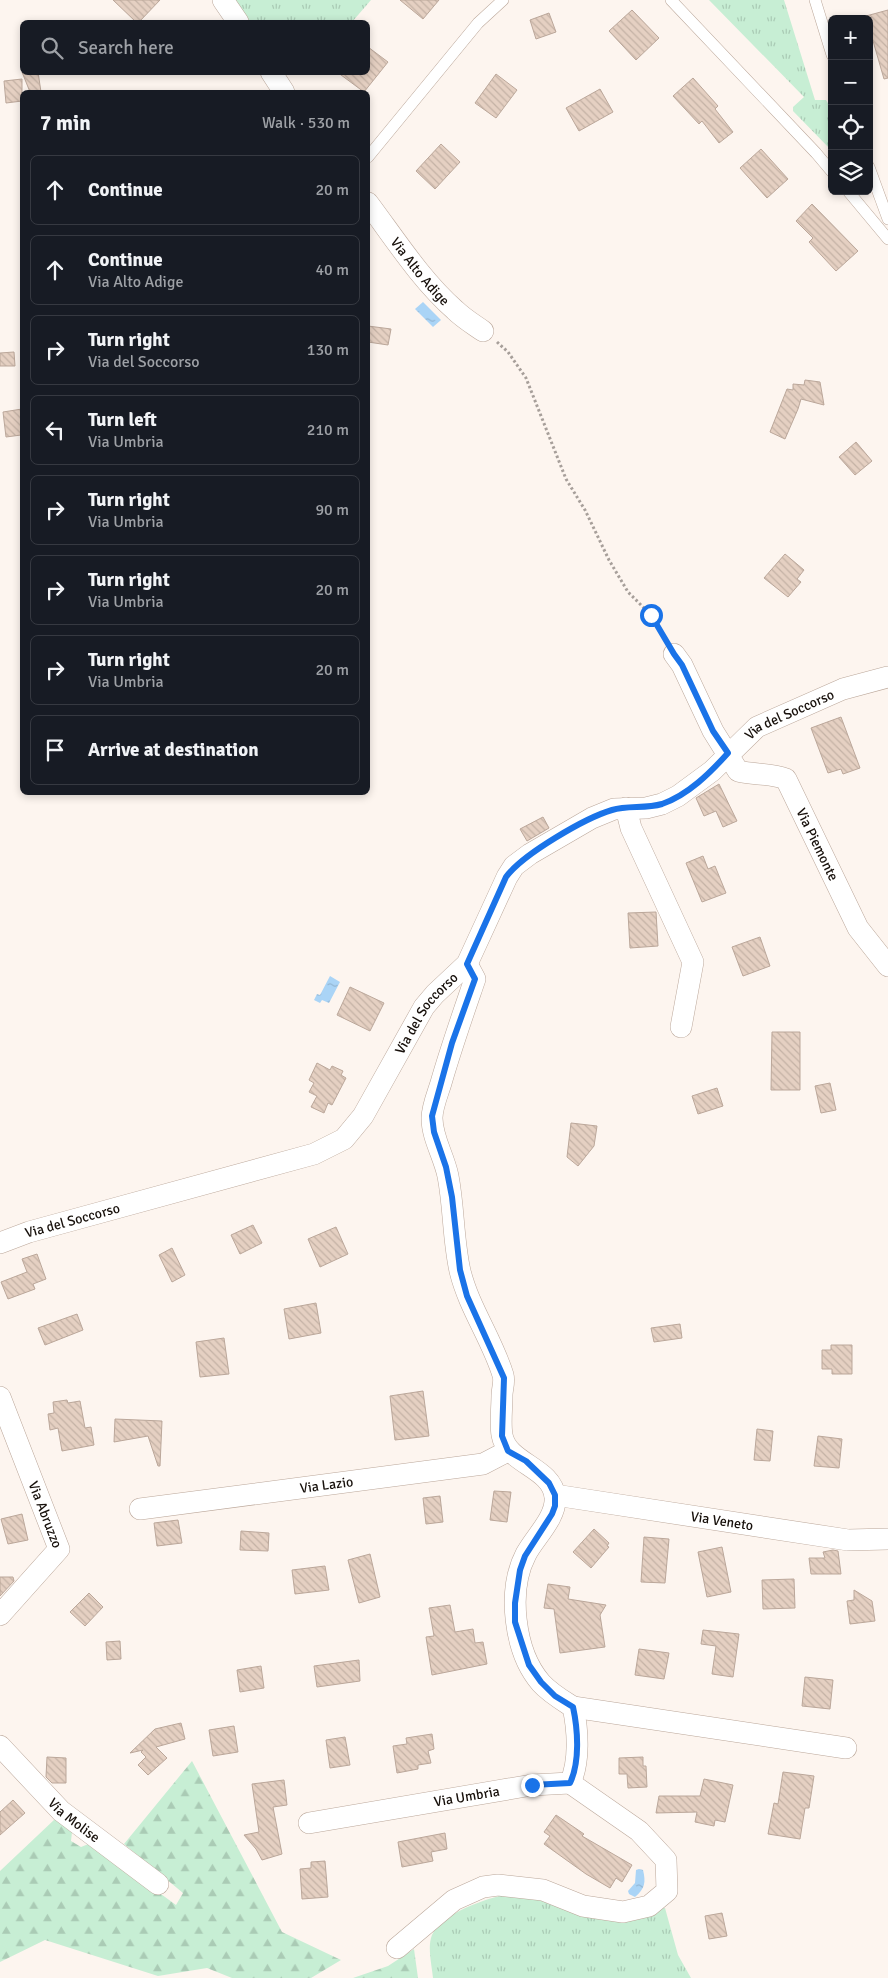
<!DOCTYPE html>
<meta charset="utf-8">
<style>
:root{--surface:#171b24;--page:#20242c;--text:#f1f3f6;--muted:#9ea1a6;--line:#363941}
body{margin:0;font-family:Signika,sans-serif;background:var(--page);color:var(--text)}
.controls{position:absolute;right:15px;top:15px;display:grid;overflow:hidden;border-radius:8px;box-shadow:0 2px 8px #0003}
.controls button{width:45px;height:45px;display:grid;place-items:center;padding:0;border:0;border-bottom:1px solid var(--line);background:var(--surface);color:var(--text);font:25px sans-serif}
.stop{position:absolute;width:15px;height:15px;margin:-11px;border:4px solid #1a73e8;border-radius:50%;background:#fff}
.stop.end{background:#1a73e8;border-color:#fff;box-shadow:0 1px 5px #0008}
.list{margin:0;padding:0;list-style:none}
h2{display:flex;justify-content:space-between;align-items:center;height:65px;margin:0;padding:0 20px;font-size:21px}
h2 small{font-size:16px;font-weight:400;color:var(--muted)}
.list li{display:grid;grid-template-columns:32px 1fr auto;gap:15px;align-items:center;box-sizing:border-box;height:70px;margin:0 10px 10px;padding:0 10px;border:1px solid var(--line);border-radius:8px}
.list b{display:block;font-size:19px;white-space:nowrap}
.list p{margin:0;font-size:16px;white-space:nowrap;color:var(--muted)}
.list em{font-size:16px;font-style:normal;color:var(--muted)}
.icon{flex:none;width:28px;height:28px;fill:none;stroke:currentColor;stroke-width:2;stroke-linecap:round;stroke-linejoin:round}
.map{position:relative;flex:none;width:888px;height:1978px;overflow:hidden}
.search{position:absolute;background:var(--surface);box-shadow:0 2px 8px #0003;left:20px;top:20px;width:350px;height:55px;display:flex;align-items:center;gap:12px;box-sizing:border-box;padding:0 18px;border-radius:8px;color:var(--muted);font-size:19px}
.panel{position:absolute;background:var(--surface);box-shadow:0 2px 8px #0003;left:20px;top:90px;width:350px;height:705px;border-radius:8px}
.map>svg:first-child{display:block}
.grass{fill:url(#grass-tufts)}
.forest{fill:url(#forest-firs)}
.water{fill:url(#water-ripples)}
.building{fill:url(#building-back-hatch);stroke:#bba79a}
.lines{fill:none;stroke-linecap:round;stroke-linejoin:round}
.lane-casing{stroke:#bba79a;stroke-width:12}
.street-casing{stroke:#bba79a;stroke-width:22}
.path{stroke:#a79f9a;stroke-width:3;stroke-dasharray:2.5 2.5;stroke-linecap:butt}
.lane{stroke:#fff;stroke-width:11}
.street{stroke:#fff;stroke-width:21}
.route{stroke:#1a73e8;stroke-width:6}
.labels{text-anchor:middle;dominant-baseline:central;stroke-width:4;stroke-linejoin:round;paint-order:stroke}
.street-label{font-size:14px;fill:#17100b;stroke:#fff}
</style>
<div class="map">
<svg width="888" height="1978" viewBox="0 0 888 1978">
<defs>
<pattern id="grass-tufts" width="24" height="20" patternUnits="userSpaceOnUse" patternTransform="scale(1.25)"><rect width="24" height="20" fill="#c7eed4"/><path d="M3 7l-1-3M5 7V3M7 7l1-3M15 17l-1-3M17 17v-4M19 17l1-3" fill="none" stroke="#aacbb5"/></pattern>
<pattern id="forest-firs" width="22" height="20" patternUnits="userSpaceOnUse" patternTransform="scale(1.25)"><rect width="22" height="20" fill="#c7eed4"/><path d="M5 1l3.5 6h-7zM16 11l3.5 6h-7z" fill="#aacbb5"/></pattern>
<pattern id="water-ripples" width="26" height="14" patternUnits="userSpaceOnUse" patternTransform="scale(1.25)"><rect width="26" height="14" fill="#aad4f6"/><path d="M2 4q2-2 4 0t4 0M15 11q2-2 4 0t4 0" fill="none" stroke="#92b5d2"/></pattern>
<pattern id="building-back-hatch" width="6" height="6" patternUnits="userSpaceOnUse" patternTransform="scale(1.25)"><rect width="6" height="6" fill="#e5d0c2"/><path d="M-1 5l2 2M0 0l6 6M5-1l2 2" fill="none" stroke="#c4b2a5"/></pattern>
</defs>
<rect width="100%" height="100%" fill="#fdf5ef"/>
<g class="grass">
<polygon points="229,0 371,0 352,22 243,22"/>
<polygon points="709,0 784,0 815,100 826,100 832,110 832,151 793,111 793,107 804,97"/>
<path d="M513,1893L640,1915L665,1908L678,1955L691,1978H433C432,1966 427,1947 432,1935C442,1912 491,1897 513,1893Z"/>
</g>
<g class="forest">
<polygon points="192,1761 282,1932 341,1960 311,1978 232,1978 207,1968 158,1976 45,1940 0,1962 0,1871 55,1819 72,1832 71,1841 81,1847 91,1843 176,1905 183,1893 124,1844"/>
<polygon points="414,1949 418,1978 353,1978 388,1966"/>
</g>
<g class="water">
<polygon points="423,302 441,320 433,327 415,309"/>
<polygon points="330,976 340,982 329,1003 322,1000 320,1003 314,1000 317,994 320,995"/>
<path d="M639,1869L643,1870C646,1882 645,1889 635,1897L629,1894L628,1891L635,1883L636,1870Z"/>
</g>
<g class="building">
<polygon points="113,0 160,0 139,22 136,22"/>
<polygon points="400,0 439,0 423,19"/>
<polygon points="632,10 659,38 636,60 609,31"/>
<polygon points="888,10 888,78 884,79 869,27 869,19 867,19 866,16"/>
<polygon points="549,13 556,32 536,39 530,20"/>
<polygon points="368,47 388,62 364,92 337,72 368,72"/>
<polygon points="22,72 38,72 41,92 30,92"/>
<polygon points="496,74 517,90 496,118 475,103"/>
<polygon points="693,78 718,106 715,109 733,132 719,143 702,121 699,124 673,96"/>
<polygon points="22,79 22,101 6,103 4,81"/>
<polygon points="600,89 613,112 579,131 566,108"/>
<polygon points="441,144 460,162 435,189 416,171"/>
<polygon points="761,149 788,179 767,198 740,168"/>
<polygon points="812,204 858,251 836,271 809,242 813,238 796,221"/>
<polygon points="368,326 391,329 388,345 368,342"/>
<polygon points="14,352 15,366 0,366 0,353"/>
<polygon points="805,380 820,382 824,405 801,399 798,409 785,439 770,432 787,389 793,390 793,384 804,385"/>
<polygon points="22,409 21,435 6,437 3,412"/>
<polygon points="856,442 872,461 855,475 839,457"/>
<polygon points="785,554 804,570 797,579 801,582 788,597 764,578"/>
<polygon points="841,717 860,768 843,774 841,769 828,773 811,728"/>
<polygon points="719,784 737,821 723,827 716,811 704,816 696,798"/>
<polygon points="543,817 549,828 527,841 520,829"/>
<polygon points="703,856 708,869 715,866 726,893 702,902 686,863"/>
<polygon points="656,912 658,946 630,948 628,913"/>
<polygon points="760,937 770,966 743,976 732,947"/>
<polygon points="350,987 384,1003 370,1031 337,1015"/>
<polygon points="772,1032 800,1032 800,1090 771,1090"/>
<polygon points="317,1063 330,1070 332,1066 343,1071 341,1075 346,1078 332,1105 328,1103 324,1113 311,1107 317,1096 309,1092 314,1083 309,1080"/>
<polygon points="830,1083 836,1110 821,1113 815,1086"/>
<polygon points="717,1088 723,1106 698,1114 692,1096"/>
<polygon points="571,1123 597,1126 594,1146 578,1166 567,1157"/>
<polygon points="253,1225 262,1243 240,1254 231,1235"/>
<polygon points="336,1227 348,1254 320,1267 308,1239"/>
<polygon points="172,1248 185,1275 172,1282 159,1255"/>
<polygon points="37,1254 46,1279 33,1284 35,1289 8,1299 1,1282 27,1272 22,1259"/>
<polygon points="316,1303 321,1333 289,1339 284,1309"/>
<polygon points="77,1314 83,1330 45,1345 38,1328"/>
<polygon points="680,1324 682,1338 654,1342 651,1328"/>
<polygon points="224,1338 229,1374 200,1377 196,1342"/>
<polygon points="831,1345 852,1345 852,1374 832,1374 832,1369 822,1369 822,1350 831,1350"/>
<polygon points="423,1391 429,1436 395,1440 390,1396"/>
<polygon points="67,1400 68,1403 80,1401 85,1428 91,1427 94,1445 62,1451 58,1428 50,1430 48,1414 54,1413 53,1402"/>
<polygon points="115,1419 162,1421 160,1466 158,1466 148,1436 114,1442"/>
<polygon points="757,1429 773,1431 770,1461 754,1460"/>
<polygon points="818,1436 842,1439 839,1468 814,1466"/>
<polygon points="494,1491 511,1492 507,1522 490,1520"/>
<polygon points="440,1496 443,1522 426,1524 423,1498"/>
<polygon points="22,1514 28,1540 8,1544 1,1519"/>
<polygon points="178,1520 182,1543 157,1546 154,1523"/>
<polygon points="594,1529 609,1543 607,1546 609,1547 591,1568 573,1552"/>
<polygon points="241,1531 269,1533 268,1551 240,1550"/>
<polygon points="644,1537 669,1539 665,1583 641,1582"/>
<polygon points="722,1547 731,1592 707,1597 698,1552"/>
<polygon points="833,1550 838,1551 841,1574 811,1574 809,1558 825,1558 823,1552"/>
<polygon points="370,1554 380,1597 359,1603 348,1560"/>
<polygon points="325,1566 329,1590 295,1594 292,1570"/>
<polygon points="0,1577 13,1577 14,1581 0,1596"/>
<polygon points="794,1579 795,1608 763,1609 762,1580"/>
<polygon points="548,1584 570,1587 568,1599 606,1605 600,1615 605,1647 560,1653 554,1609 544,1608"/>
<polygon points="854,1590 872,1601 875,1621 850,1624 847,1601 854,1600"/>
<polygon points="89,1593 103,1607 85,1626 70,1612"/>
<polygon points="450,1605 455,1632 473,1629 475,1643 483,1642 487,1664 432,1675 426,1637 434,1636 429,1608"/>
<polygon points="703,1630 739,1634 733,1677 712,1674 716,1646 701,1644"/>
<polygon points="120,1641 121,1659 107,1660 106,1642"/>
<polygon points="639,1649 669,1653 664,1679 635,1675"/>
<polygon points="359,1660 360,1681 317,1687 314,1666"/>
<polygon points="261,1666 264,1688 240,1692 237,1670"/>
<polygon points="805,1677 833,1680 830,1709 802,1706"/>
<polygon points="181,1723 185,1739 156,1747 167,1758 148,1775 138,1765 146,1757 141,1752 143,1750 130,1753 155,1729"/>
<polygon points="234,1726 238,1752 213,1756 209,1730"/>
<polygon points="432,1734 434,1749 428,1751 431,1763 418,1765 418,1769 397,1773 393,1746 407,1744 406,1738"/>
<polygon points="345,1737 350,1765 330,1768 326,1740"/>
<polygon points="47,1757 66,1758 66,1783 52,1783 46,1777"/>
<polygon points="643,1757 643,1766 646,1766 647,1787 628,1788 627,1774 619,1774 619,1758"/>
<polygon points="783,1772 814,1776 809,1808 805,1808 800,1839 768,1834 774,1803 778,1804"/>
<polygon points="704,1779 733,1785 725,1822 715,1820 714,1826 695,1822 697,1812 656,1813 659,1796 700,1796"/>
<polygon points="284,1780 287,1805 273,1807 282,1854 262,1860 256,1849 244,1835 259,1832 252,1784"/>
<polygon points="13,1800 25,1813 0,1835 0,1812"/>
<polygon points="556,1815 584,1834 582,1836 632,1865 622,1882 616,1878 610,1888 586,1874 544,1844 550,1836 544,1832"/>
<polygon points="445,1833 447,1849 431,1852 433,1861 402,1867 398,1842"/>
<polygon points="325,1861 328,1897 302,1899 300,1869 311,1868 311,1862"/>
<polygon points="722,1913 727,1936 709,1939 705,1916"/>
</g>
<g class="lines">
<defs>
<g id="lane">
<polyline points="671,0 816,153 832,172"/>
<polyline points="815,0 832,55"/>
<polyline points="368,157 478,23 503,0"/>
<polyline points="869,167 888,219"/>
<polyline points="848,191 888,239"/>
</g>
<g id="street">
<polyline points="223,0 238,22"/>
<polyline points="271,72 284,92"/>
<path id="s1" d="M368,203C395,239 421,280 455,310C463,318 473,324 483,331"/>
<path id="s2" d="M674,654L682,665L713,731L738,771C754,775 771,773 786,779L858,928L888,966"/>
<polyline points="626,808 631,828 693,962 681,1027"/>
<path id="s3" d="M0,1243L29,1232L314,1154L344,1139L363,1116L424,1007L435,994L467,964L507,877L514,866L530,854L592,818L614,809L646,808L662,804L678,796L712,771L757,727L843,689L888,677"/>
<path id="s4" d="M0,1397L59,1549L0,1615"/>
<path id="s5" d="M555,1495L848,1540L888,1539"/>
<path id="s6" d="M140,1509L483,1464L508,1451"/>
<polyline points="573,1707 846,1748"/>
<path id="s7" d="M0,1746L61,1811L158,1884"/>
<path id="s8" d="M309,1823L532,1785L570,1783C580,1762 578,1730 573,1707C562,1700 550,1693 541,1683C514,1652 507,1590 526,1554C535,1537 557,1517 555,1497C552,1467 507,1464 502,1435C500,1423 502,1408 502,1395C502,1389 505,1382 503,1375C492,1339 469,1308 460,1271C453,1240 454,1207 448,1176C444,1156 432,1138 432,1118C432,1107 438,1093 441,1083C451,1048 463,1014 475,979L467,964"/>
<polyline points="397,1948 454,1900 483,1887 498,1885 543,1890 583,1906 623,1912 649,1906 667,1891 666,1860 639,1831 570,1783"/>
</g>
</defs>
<use href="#lane" class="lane-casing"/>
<use href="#street" class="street-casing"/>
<polyline class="path" points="497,342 508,352 526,378 566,479 585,510 609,560 628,592 651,615 664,638"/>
<use href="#lane" class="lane"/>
<use href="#street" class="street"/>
</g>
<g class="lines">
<path class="route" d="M532,1785L570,1783C580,1762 578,1730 573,1707L555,1696L541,1682L529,1665L515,1622V1603L520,1570L525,1556L552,1514L555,1506V1495L549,1483L526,1461L508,1451L502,1436L504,1378L467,1296L460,1270L452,1197L446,1167L434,1132L432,1116L452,1043L475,979L467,964L506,877C523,854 585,818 612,810C628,805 645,809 662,804C688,795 710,773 728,753L713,731L682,665L674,654L651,615"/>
</g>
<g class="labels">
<g class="street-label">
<text stroke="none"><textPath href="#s1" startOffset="86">Via Alto Adige</textPath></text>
<text stroke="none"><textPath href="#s3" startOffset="1006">Via del Soccorso</textPath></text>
<text stroke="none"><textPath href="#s2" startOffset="255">Via Piemonte</textPath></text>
<text stroke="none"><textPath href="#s3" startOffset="511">Via del Soccorso</textPath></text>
<text stroke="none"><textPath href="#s3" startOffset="76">Via del Soccorso</textPath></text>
<text stroke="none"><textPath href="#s6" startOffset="188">Via Lazio</textPath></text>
<text stroke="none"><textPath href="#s4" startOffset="126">Via Abruzzo</textPath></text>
<text stroke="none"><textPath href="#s5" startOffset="169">Via Veneto</textPath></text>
<text stroke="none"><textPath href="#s8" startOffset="160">Via Umbria</textPath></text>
<text stroke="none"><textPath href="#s7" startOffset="105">Via Molise</textPath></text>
</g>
</g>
</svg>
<div class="controls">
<button>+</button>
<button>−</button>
<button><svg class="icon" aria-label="locate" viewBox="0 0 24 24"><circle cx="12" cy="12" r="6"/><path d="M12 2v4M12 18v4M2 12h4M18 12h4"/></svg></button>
<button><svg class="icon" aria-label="layers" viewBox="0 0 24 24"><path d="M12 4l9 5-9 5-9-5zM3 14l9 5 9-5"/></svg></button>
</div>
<div class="stop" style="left:651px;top:615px"></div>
<div class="stop end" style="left:532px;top:1785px"></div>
<div class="search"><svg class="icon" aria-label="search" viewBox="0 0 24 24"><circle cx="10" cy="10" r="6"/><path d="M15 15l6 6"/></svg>Search here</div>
<section class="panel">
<h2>7 min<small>Walk · 530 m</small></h2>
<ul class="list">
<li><svg class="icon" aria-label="ahead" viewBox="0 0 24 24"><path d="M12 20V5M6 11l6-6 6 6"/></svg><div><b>Continue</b></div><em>20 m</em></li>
<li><svg class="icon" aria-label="ahead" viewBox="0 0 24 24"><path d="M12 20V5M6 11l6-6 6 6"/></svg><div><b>Continue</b><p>Via Alto Adige</p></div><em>40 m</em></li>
<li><svg class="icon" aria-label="right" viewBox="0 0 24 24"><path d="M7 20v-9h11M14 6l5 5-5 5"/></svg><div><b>Turn right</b><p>Via del Soccorso</p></div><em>130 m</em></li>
<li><svg class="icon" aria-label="left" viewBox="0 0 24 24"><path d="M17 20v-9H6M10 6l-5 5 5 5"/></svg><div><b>Turn left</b><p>Via Umbria</p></div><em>210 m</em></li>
<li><svg class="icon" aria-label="right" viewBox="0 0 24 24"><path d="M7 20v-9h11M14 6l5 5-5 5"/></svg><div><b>Turn right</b><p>Via Umbria</p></div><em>90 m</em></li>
<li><svg class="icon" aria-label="right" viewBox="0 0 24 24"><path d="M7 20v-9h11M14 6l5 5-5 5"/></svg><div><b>Turn right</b><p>Via Umbria</p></div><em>20 m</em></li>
<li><svg class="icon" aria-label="right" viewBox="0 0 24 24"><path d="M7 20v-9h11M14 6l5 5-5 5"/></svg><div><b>Turn right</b><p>Via Umbria</p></div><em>20 m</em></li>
<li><svg class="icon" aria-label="arrive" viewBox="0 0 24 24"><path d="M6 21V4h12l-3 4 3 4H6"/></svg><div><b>Arrive at destination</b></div></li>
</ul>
</section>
</div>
